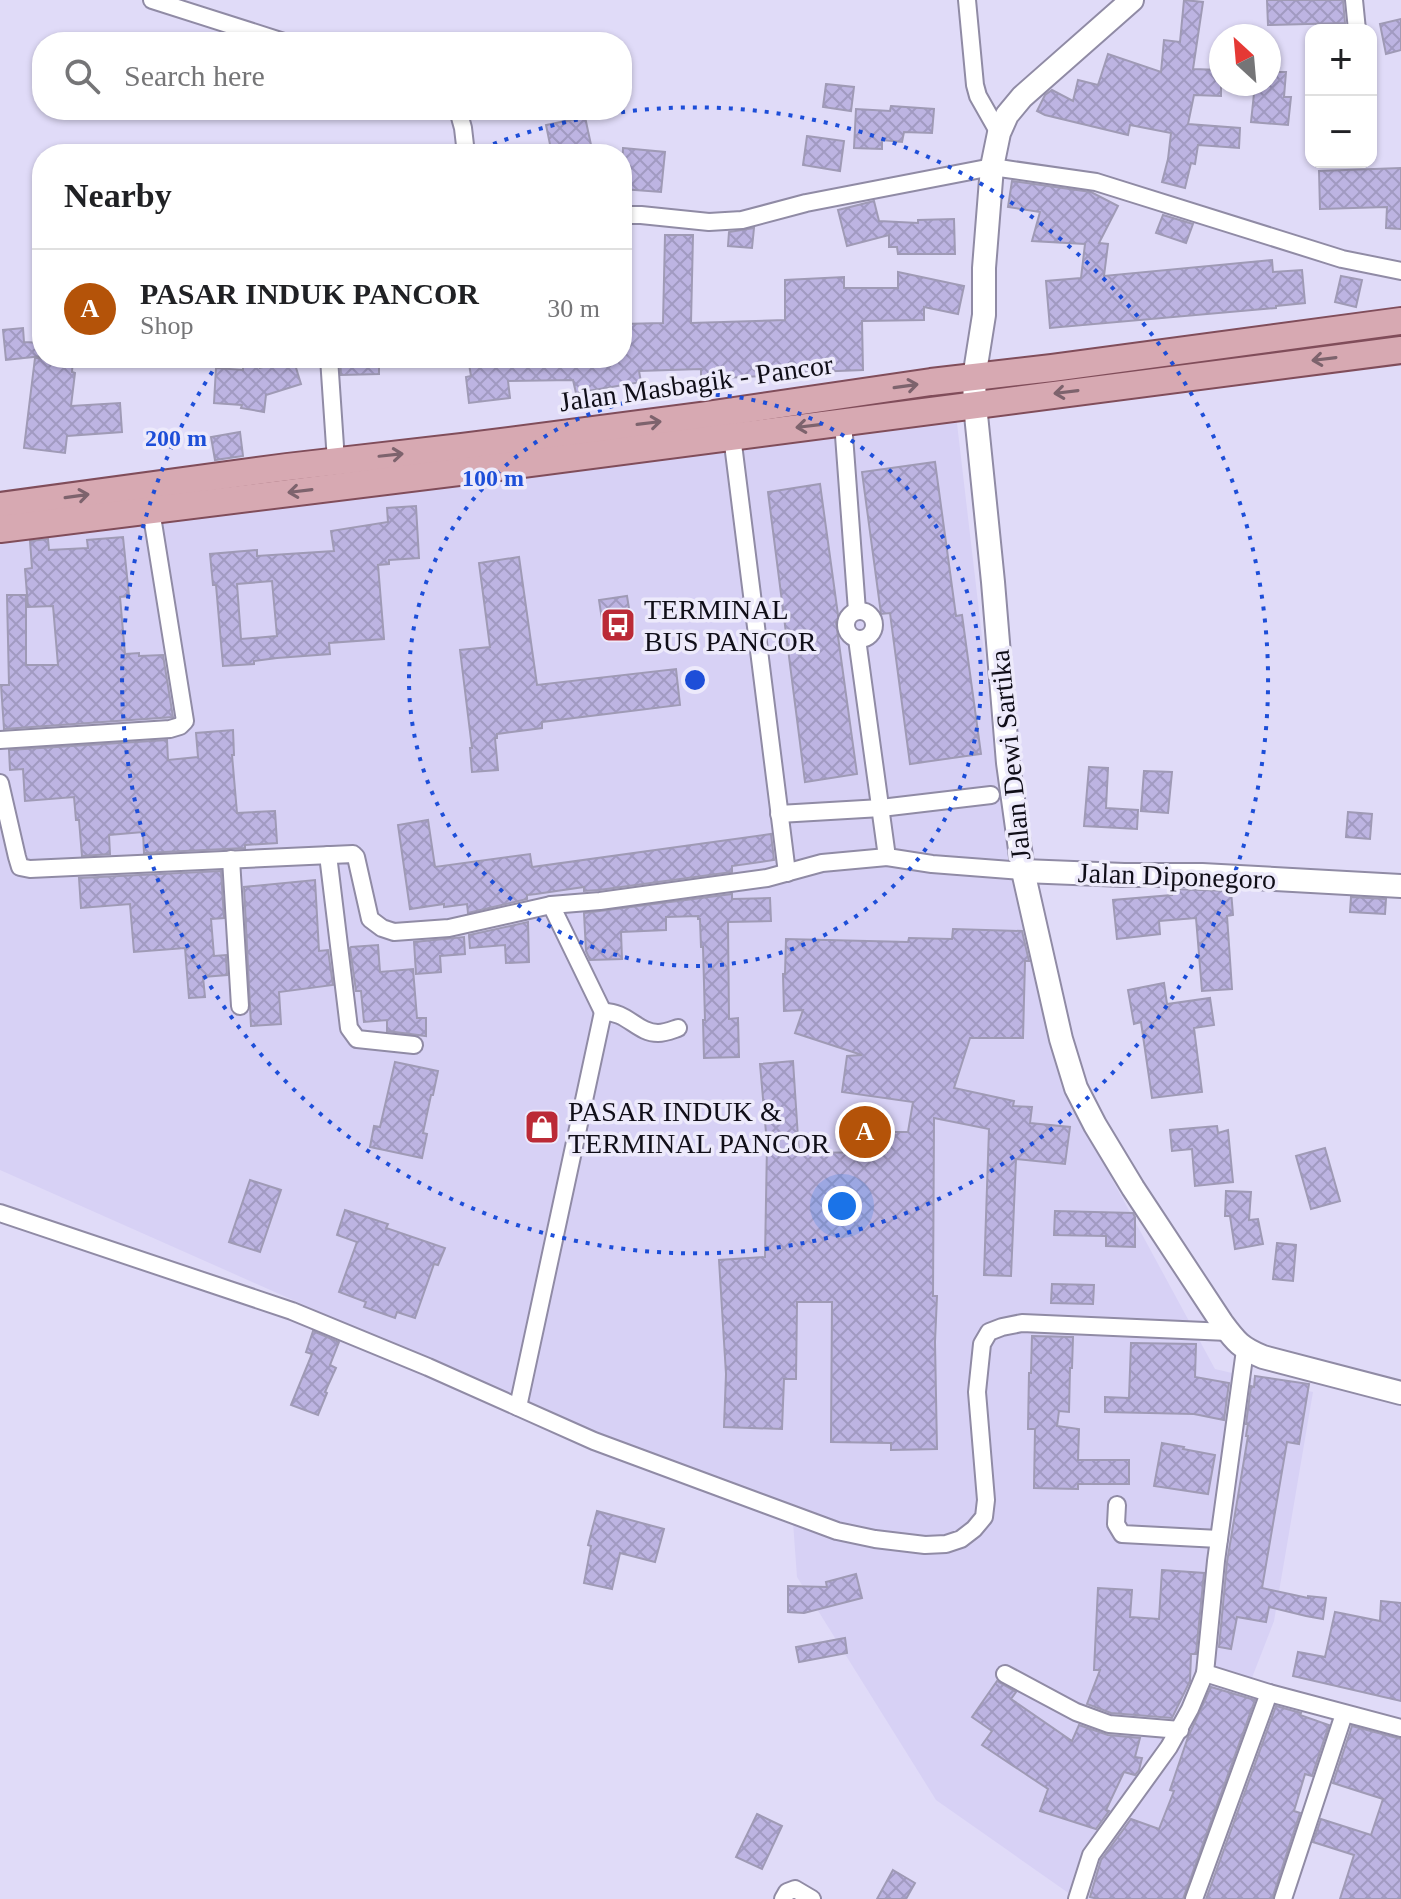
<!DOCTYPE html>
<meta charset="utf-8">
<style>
:root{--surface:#fff;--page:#f6f6f6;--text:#202124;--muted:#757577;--line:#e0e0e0;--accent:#b45309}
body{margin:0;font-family:"Times New Roman",serif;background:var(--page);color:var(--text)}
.controls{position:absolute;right:24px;top:24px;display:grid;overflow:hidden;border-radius:16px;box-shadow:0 2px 6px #0004}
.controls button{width:72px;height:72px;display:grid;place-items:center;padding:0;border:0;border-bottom:2px solid var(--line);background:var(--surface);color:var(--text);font:40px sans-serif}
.compass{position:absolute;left:1209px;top:24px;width:72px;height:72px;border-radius:50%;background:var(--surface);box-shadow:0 2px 6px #0004;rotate:334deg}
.you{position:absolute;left:842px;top:1206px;width:28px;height:28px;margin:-20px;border:6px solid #fff;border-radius:50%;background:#1a73e8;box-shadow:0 0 0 12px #1a73e833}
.badge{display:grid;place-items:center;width:52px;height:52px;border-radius:50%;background:var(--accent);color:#fff;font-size:26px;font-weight:700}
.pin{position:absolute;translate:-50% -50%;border:4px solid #fff;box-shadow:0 2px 8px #0006}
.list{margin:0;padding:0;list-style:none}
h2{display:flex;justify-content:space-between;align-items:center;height:104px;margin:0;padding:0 32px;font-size:34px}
h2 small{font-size:26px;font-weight:400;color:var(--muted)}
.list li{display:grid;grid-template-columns:52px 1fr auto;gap:24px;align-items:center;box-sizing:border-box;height:120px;padding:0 32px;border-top:2px solid var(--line)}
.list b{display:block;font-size:30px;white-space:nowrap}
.list p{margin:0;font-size:26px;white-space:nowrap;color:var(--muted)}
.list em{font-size:26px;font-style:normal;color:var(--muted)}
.icon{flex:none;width:44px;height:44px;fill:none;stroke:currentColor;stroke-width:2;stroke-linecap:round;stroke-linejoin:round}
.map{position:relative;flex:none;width:1401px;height:1899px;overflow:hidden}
.search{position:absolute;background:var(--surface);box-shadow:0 2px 6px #0004;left:32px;top:32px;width:600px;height:88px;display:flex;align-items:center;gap:20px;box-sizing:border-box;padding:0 28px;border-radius:32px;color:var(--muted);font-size:30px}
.panel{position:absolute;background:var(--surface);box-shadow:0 2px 6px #0004;left:32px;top:144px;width:600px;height:224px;border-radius:32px}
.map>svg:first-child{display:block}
.built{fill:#d7d1f5}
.building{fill:url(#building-cross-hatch);stroke:#9f9ab5;stroke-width:2;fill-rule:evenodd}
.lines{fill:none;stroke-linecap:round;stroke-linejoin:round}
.minor-casing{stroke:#908ba5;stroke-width:20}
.tertiary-casing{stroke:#908ba5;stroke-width:26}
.primary-casing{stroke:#804d5a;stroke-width:30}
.minor{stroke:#fff;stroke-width:16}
.tertiary{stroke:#fff;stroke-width:22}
.primary{stroke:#d7a9b2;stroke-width:26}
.oneway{stroke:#7d636d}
.ring{fill:none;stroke:#1d4ed8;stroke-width:4;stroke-dasharray:4 8}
.labels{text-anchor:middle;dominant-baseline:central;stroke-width:7;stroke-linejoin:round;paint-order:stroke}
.street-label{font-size:28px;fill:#100e18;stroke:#edeafb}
.poi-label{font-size:28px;fill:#100e18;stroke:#edeafb;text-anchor:start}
.centre{fill:#1d4ed8;stroke:#edeafb;stroke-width:4}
.ring-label{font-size:24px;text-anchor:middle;font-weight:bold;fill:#1d4ed8;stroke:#edeafb;stroke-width:7;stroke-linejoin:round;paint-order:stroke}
</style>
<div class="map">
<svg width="1401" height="1899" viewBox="0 0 1401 1899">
<defs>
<pattern id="building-cross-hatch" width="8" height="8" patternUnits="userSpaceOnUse" patternTransform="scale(2)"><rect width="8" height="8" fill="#bdb4e2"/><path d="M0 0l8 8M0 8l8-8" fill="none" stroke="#a19ac1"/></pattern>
</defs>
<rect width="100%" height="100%" fill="#e0dbf8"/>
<polygon class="built" points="956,415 1000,790 1061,1085 1215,1369 1313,1392 1274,1621 1166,1899 1077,1899 936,1800 797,1577 793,1522 0,1170 0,536"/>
<g class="building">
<polygon points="1184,0 1203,2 1193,69 1221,70 1221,96 1194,95 1188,124 1240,128 1239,148 1198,145 1195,164 1191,163 1185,188 1162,182 1168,159 1171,133 1130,125 1128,135 1045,115 1037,111 1045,95 1052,90 1073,101 1078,80 1098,85 1108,54 1161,72 1164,40 1180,42"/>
<polygon points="1267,0 1343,0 1345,23 1268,25"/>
<polygon points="1401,19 1401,50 1386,54 1380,24"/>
<polygon points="1269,72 1286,72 1284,97 1291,97 1288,125 1251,122 1255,84 1269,84"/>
<polygon points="826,84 854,87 851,111 823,107"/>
<polygon points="891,106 934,109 932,133 904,132 902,142 882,140 882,149 854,148 856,109 890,111"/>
<polygon points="585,117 593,154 552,154 546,125"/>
<polygon points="807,136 844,141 840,171 803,165"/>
<polygon points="623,148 665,152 661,192 622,189"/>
<polygon points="1401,168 1401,229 1386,228 1387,207 1320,209 1319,171"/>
<polygon points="1012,181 1091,192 1118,206 1099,243 1108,244 1104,276 1272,260 1273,272 1302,270 1305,303 1276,306 1276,308 1050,328 1046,281 1081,278 1085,244 1032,241 1040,212 1008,207"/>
<polygon points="874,201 879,221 918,223 918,220 954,219 955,254 898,254 897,247 889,247 889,235 847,246 838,210"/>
<polygon points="1163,215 1193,224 1186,243 1156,233"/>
<polygon points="754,228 752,248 728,246 729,232"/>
<polygon points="665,235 693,235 691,323 785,320 785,280 844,277 844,288 898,288 898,272 964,286 958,314 924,307 924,320 862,321 863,370 785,373 785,375 701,379 701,369 639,371 641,382 576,393 573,380 508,381 510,398 469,403 466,377 471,376 468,358 622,358 622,324 663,323"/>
<polygon points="1341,276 1362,280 1356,307 1335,302"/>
<polygon points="23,328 24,342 42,343 42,356 6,360 3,330"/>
<polygon points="35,358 73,358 72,372 75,373 71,406 120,403 122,432 67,436 65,453 24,448"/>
<polygon points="243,358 260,358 260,368 293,358 301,384 266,395 264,412 241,408 242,405 214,403 216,368 243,370"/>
<polygon points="340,358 379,358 379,374 341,375"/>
<polygon points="240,432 243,456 215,460 211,437"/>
<polygon points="935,462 956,616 962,615 981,754 910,764 890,613 881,614 862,472"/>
<polygon points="820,484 839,622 836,622 857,774 805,782 768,492"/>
<path d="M416,506L419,558L389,560V564L378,565L384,639L329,643L330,654L277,658L254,661V664L223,666L216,585H213L210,554L257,550V556L334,551L331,531L388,522L387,508ZM272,581L277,636L241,639L237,584Z"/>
<polygon points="123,537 129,596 120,597 125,654 139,653 139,656 163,655 173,717 4,729 1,685 9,685 7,595 26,595 26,665 58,665 53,606 28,607 25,569 32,568 30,541 48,539 49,550 88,548 87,540"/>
<polygon points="519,557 537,685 676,669 680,705 542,722 542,728 497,734 497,738 495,738 498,770 472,772 470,748 472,748 460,650 490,647 479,563"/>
<polygon points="627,596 631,621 603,626 599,600"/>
<polygon points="233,730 234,755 232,755 237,813 275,811 277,843 245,845 245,848 144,853 143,832 109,835 110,854 82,856 79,820 76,820 74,797 25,801 23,769 10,770 9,750 167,740 168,760 198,757 196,733"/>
<polygon points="1089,767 1108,768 1106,808 1138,810 1137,829 1084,826"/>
<polygon points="1144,771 1172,772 1168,813 1141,811"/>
<polygon points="1348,812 1372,814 1370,839 1346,837"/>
<polygon points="428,820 435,867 530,854 532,867 771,834 774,860 732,866 732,872 599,890 584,891 584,887 536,894 527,895 527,899 468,913 467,904 444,907 444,904 410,909 398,825"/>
<polygon points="221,871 224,918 211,919 214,956 226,955 227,975 203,977 205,997 189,998 185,948 134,952 130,904 81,908 79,878"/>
<polygon points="315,880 319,951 328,950 333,985 279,992 281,1024 251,1026 244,887"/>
<polygon points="1172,889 1231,891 1233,915 1227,916 1232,989 1202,991 1196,918 1159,921 1160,934 1117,939 1113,900 1172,895"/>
<polygon points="732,894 732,899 770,898 771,921 728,922 729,1019 738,1018 739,1057 704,1058 703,1020 705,1020 703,947 701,947 700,919 698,919 698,916 666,917 666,930 621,932 622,959 590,960 586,951 584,913"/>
<polygon points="1351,897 1386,899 1385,914 1350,912"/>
<polygon points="528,922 529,962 506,963 505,945 470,948 469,935"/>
<polygon points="953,929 1022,931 1029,961 1025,961 1023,1038 970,1038 954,1088 1014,1101 1013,1106 1032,1107 1030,1123 1070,1127 1065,1164 1016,1159 1011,1276 984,1275 989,1129 934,1118 933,1296 937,1296 935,1342 937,1449 891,1450 891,1443 831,1442 832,1302 797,1302 796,1379 784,1379 782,1429 724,1427 726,1374 719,1260 765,1257 767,1144 760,1064 793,1061 799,1153 887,1152 887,1132 908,1132 913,1102 842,1092 847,1056 862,1055 795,1033 803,1010 784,1011 783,974 785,974 786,939 908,942 909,938 952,939"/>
<polygon points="464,937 465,954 440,956 441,972 416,974 414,942"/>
<polygon points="378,945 380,972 413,969 417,1018 426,1018 426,1036 387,1031 387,1020 364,1022 361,991 356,991 350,948 351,947"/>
<polygon points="1164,983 1167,1004 1210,998 1214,1025 1194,1028 1202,1092 1152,1098 1141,1022 1134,1024 1128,990"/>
<polygon points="395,1062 438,1071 433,1095 431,1095 423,1133 427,1134 422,1158 370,1147 374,1126 380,1127"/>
<polygon points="1217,1126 1218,1133 1228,1130 1233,1182 1195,1186 1192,1149 1172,1151 1170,1130"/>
<polygon points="1325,1148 1340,1201 1311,1209 1296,1156"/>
<polygon points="250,1180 281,1190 260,1252 229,1242"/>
<polygon points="1226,1191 1251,1192 1249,1220 1258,1219 1263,1244 1235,1249 1230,1216 1225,1216"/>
<polygon points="345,1210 388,1224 386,1228 445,1248 438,1265 434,1264 415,1318 397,1312 395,1318 364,1307 366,1302 339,1292 357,1242 337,1235"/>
<polygon points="1055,1211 1133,1213 1135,1217 1135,1247 1106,1246 1106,1236 1054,1235"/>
<polygon points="1277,1243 1296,1245 1293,1281 1273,1279"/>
<polygon points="1052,1284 1094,1285 1093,1304 1051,1303"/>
<polygon points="313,1331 339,1342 330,1365 336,1368 325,1392 327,1393 318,1415 291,1405 312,1354 306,1352"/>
<polygon points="1032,1336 1073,1337 1072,1368 1070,1368 1069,1412 1059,1411 1057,1426 1079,1429 1078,1460 1129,1460 1129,1484 1078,1484 1078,1489 1034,1488 1035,1429 1028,1429 1029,1373 1031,1373"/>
<polygon points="1131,1343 1196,1344 1195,1377 1229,1383 1224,1420 1194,1414 1105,1412 1105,1397 1129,1398"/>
<polygon points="1255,1376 1309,1384 1299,1444 1287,1442 1262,1588 1308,1598 1308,1596 1326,1598 1323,1619 1306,1616 1269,1607 1266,1622 1237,1617 1231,1649 1219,1647 1227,1562 1248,1436 1246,1436 1248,1424 1246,1424 1251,1386 1254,1387"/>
<polygon points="1162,1443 1184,1447 1183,1449 1215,1455 1208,1494 1154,1486"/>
<polygon points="597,1511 664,1529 655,1562 620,1553 612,1589 584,1583 591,1546 588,1545"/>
<polygon points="1162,1570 1204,1573 1196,1654 1191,1654 1190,1681 1172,1718 1111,1713 1087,1704 1100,1670 1094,1670 1098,1588 1132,1590 1130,1617 1159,1619"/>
<polygon points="856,1574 862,1598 804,1613 788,1612 788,1586 827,1587 826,1582"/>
<polygon points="1381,1601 1401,1603 1401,1701 1293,1676 1298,1652 1325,1657 1335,1612 1380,1621"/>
<polygon points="845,1638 847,1653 799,1662 796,1647"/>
<polygon points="997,1681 1016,1692 1011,1699 1072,1741 1079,1725 1108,1735 1140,1738 1135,1757 1142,1758 1139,1770 1135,1775 1124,1772 1106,1810 1109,1811 1096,1829 1040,1811 1048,1789 982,1745 992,1731 972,1717"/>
<polygon points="1211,1687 1255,1700 1183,1899 1098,1899 1090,1897 1101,1860 1131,1819 1159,1829 1174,1791 1170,1790 1188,1737"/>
<polygon points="1276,1706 1301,1713 1300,1715 1329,1725 1312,1776 1305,1774 1294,1811 1300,1813 1272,1899 1206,1899"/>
<polygon points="1352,1726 1401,1739 1401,1899 1340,1899 1354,1855 1313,1842 1321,1819 1371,1835 1383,1799 1333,1783"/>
<polygon points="757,1814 782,1826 762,1869 736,1857"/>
<polygon points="893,1870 915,1883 906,1899 877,1899"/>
</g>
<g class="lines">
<defs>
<g id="minor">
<polyline points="152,0 284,42"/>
<polyline points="967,0 975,85 978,96 999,133"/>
<polyline points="1354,0 1357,30"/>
<polyline points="458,110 463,128 466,154"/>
<polyline points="622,215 641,215 709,222 742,220 806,203 992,167 1096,182 1342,259 1401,271"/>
<polyline points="329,358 336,461"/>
<polyline points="843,422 857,611"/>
<polyline points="732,436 787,873"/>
<circle cx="860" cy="625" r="14"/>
<polyline points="857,639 887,857 932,864 1023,871"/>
<polyline points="0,740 170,729 180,726 185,721 151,510"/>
<polyline points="0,783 17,857 20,867 30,869 353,854 356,857 370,919 382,928 394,932 449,928 551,905 600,901 767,878 822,863 887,857"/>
<polyline points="779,814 881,808 991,795"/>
<polyline points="328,855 349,1028 357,1039 414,1045"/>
<polyline points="231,859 240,1006"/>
<polyline points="551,905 603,1012"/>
<polyline points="0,1213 292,1311 428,1367 594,1441 837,1531 875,1539 925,1545 946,1544 961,1539 974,1529 984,1517 986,1500 977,1392 982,1344 989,1332 1002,1327 1022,1323 1228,1332"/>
<polyline points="1245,1350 1216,1561 1205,1673 1269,1693 1401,1728"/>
<path d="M518,1407L603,1012C627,1011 637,1033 658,1033C665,1033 672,1030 678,1028"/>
<polyline points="1117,1505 1116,1524 1122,1534 1219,1539"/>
<polyline points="1005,1674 1076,1712 1109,1724 1180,1730"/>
<polyline points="783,1899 787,1892 795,1889 812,1899"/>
<polyline points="1077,1899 1091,1855 1169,1747 1190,1709 1205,1673"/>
<polyline points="1194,1899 1269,1693"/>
<polyline points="1283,1899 1344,1714"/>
</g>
<g id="tertiary">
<path d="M1132,0L1022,97L1007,115L999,133L992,167L984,268V315L974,378L975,405L993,582L1008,763L1023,871L1061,1039L1076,1088L1095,1125L1133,1188L1222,1323C1236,1342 1241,1348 1263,1357L1401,1393"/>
<polyline points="1023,871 1124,875 1202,875 1401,886"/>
</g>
<g id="primary">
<polyline points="0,506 287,467 462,447 701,416 931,382 1052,368 1401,321"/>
<polyline points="0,529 507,466 1401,350"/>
</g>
</defs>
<use href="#minor" class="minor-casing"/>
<use href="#tertiary" class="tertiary-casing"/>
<use href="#primary" class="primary-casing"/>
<use href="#minor" class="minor"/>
<use href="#tertiary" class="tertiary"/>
<use href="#primary" class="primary"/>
</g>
<defs><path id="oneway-shaft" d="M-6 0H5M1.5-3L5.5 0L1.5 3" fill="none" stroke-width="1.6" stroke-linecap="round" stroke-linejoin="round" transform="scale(2)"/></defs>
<g class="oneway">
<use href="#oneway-shaft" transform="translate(1324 359) rotate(173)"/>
<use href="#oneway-shaft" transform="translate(906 386) rotate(-8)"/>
<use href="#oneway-shaft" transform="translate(1066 392) rotate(173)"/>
<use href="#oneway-shaft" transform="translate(649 423) rotate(-7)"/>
<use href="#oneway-shaft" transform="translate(808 426) rotate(173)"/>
<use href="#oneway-shaft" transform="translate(391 455) rotate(-6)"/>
<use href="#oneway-shaft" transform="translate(300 491) rotate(173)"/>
<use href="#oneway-shaft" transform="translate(77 496) rotate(-8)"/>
</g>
<g class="ring">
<circle cx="695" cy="680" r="286"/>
<path d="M471 153A573 573 0 1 1 220 360"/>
</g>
<defs>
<symbol id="bus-square" viewBox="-11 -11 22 22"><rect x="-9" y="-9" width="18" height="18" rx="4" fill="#bb2a36" stroke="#edeafb"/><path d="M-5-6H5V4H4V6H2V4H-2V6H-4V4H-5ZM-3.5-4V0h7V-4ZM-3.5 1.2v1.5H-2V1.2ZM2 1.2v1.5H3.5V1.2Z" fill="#fff"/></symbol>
<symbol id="shop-square" viewBox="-11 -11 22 22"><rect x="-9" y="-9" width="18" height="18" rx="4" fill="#bb2a36" stroke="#edeafb"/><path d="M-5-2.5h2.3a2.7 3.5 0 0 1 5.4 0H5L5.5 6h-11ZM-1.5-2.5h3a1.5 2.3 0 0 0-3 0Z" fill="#fff"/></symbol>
</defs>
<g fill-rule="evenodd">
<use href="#bus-square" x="598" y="605" width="40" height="40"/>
<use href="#shop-square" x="522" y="1107" width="40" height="40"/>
</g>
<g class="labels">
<g class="street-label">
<text transform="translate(696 383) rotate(-8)">Jalan Masbagik - Pancor</text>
<text transform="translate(1010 755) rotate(-96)">Jalan Dewi Sartika</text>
<text transform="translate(1177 876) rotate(2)">Jalan Diponegoro</text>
</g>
<g class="poi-label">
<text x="644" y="609">TERMINAL<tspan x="644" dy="32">BUS PANCOR</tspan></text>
<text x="568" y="1111">PASAR INDUK &amp;<tspan x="568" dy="32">TERMINAL PANCOR</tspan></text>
</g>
</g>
<circle cx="695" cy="680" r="12" class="centre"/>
<g class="ring-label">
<text x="176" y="446">200 m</text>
<text x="493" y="486">100 m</text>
</g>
</svg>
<div class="controls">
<button>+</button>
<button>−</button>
</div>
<svg class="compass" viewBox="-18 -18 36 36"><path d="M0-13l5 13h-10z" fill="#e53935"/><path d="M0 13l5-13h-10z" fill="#757577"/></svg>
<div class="you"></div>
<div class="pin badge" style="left:865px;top:1132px">A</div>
<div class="search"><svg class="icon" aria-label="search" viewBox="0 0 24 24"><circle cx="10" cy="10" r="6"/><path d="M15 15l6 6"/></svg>Search here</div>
<section class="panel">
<h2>Nearby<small></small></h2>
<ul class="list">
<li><span class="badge">A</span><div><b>PASAR INDUK PANCOR</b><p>Shop</p></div><em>30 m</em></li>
</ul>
</section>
</div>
